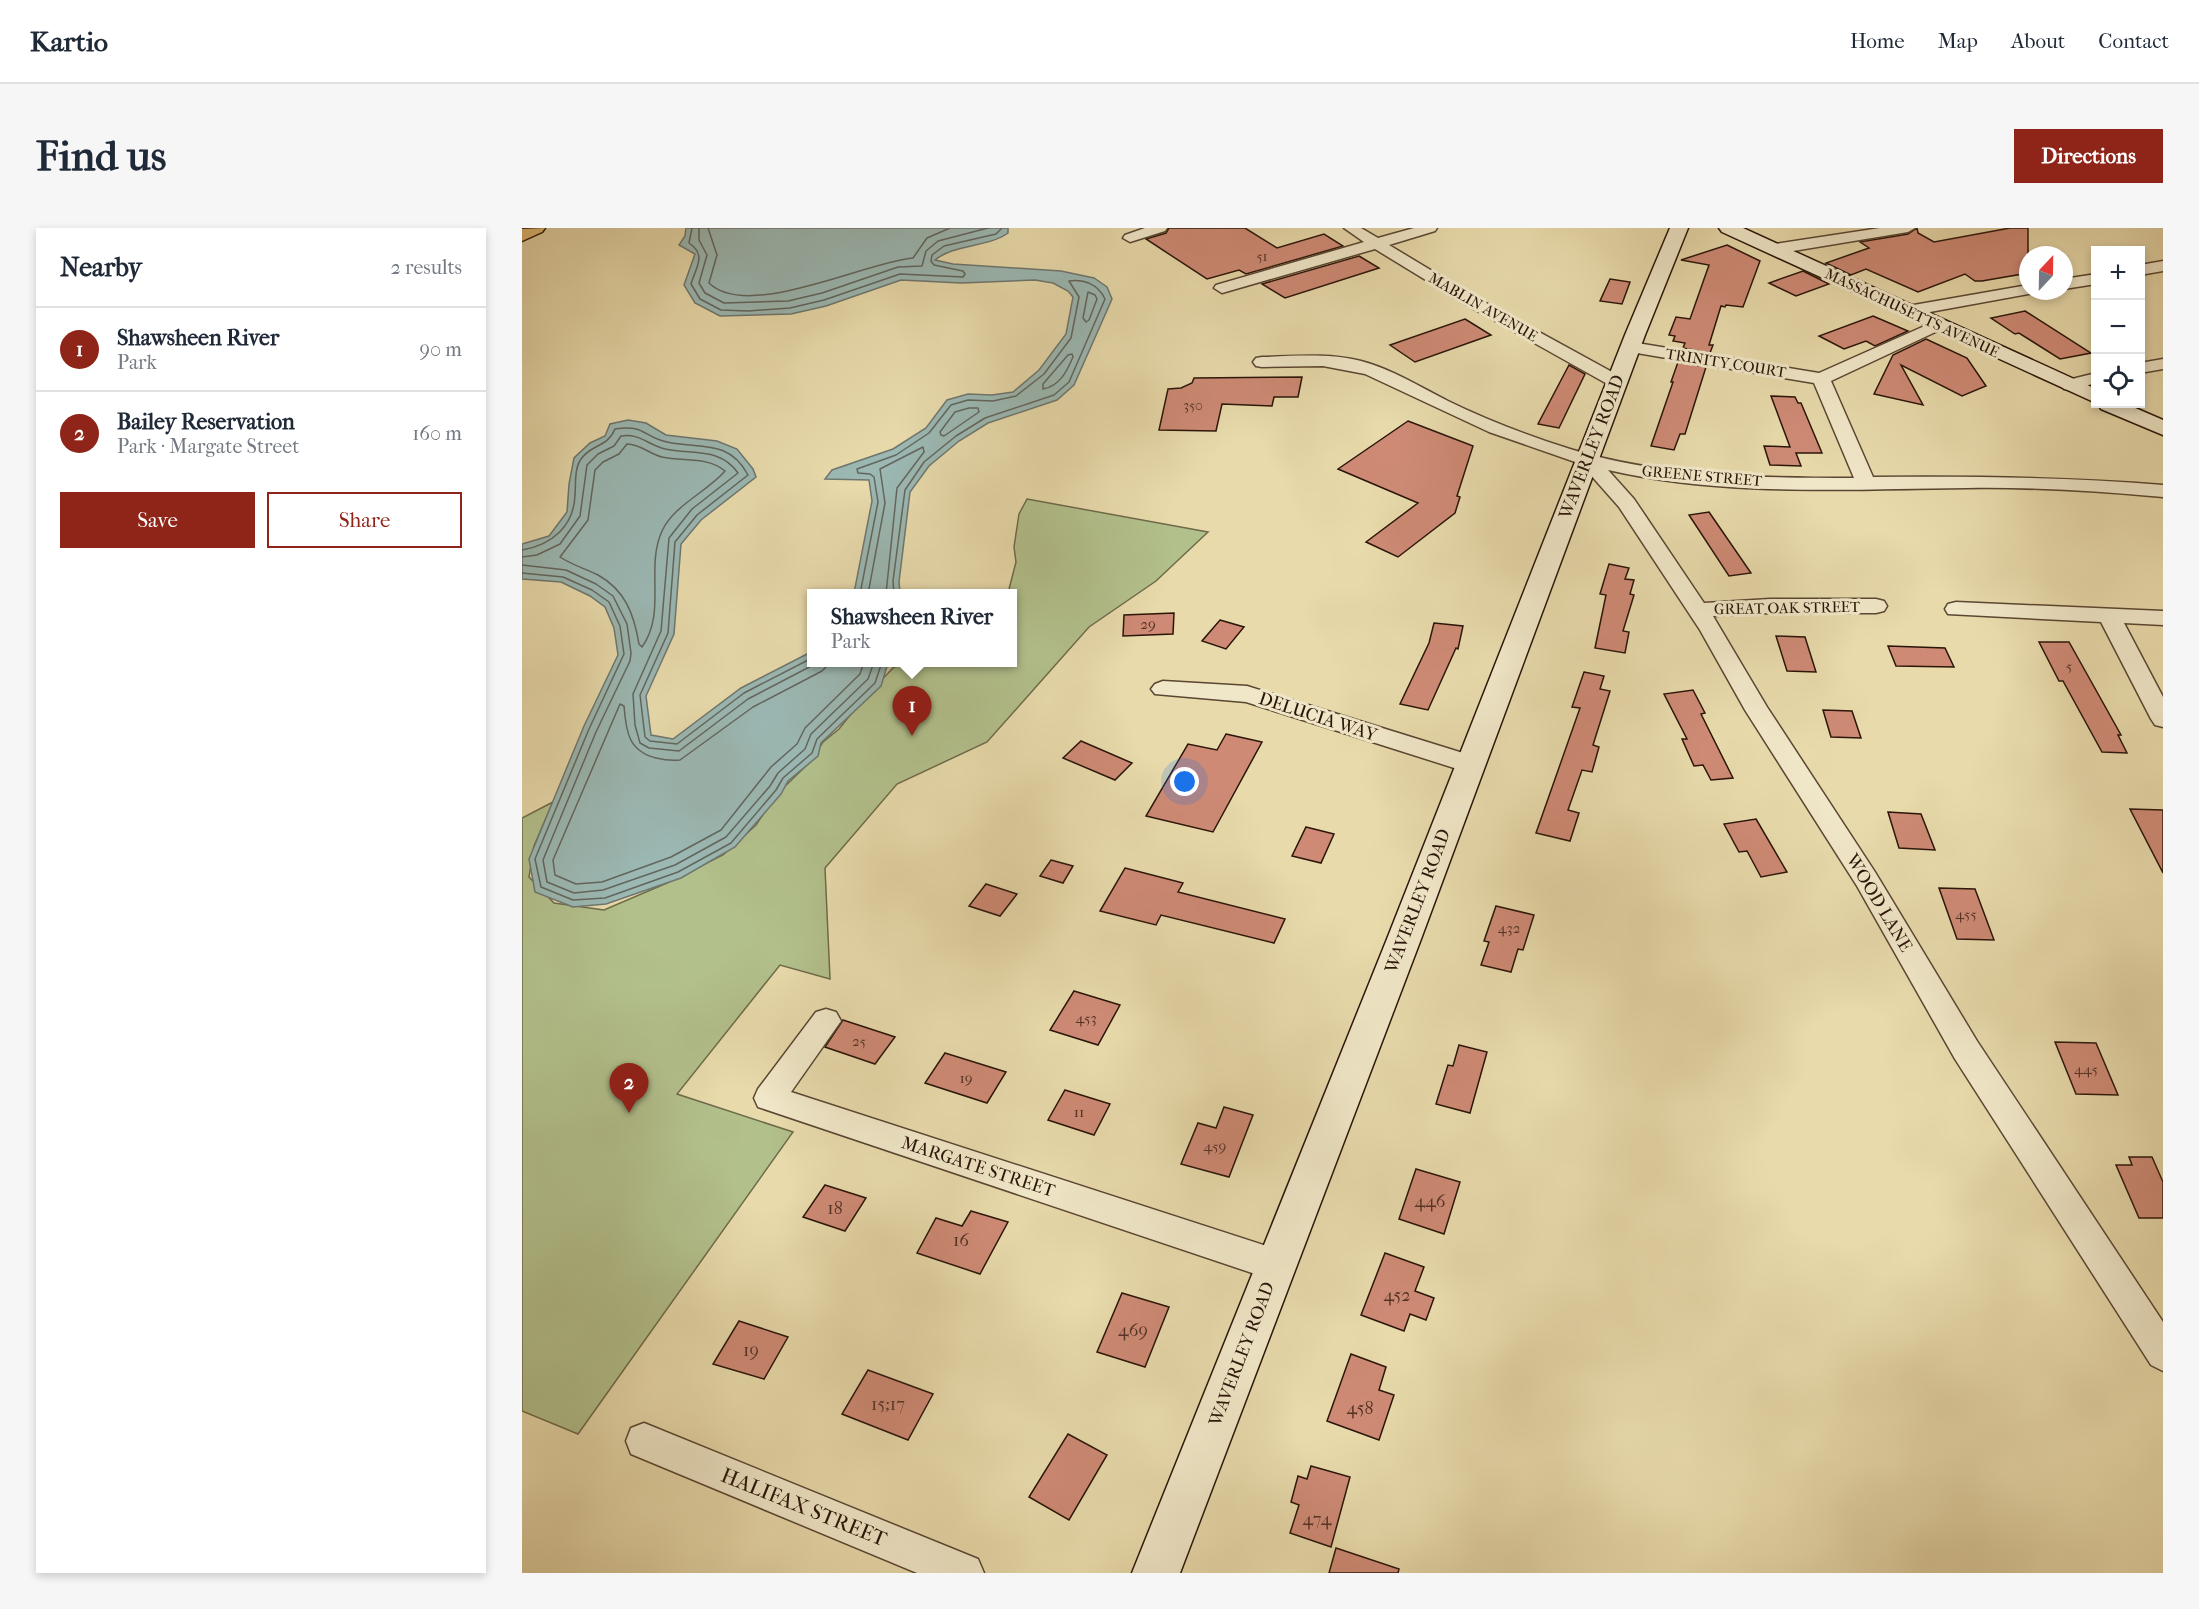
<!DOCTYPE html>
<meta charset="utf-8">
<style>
:root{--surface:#fff;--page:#f6f6f7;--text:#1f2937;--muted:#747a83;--line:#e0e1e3;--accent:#8f2418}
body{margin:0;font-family:"IM FELL French Canon",serif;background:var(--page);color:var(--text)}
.controls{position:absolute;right:18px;top:18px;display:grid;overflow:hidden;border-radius:0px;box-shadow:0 3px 9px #0003}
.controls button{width:54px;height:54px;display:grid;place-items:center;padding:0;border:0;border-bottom:2px solid var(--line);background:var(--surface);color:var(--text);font:30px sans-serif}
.compass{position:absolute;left:1497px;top:18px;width:54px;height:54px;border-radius:50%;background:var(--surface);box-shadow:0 3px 9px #0003;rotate:22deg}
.you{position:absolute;left:663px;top:554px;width:21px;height:21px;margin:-15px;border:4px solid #fff;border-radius:50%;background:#1a73e8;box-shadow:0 0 0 9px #1a73e833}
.badge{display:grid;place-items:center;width:39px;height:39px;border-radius:50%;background:var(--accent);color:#fff;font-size:20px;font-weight:700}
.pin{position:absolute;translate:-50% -50px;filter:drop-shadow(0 2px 3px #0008)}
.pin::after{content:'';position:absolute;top:32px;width:21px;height:18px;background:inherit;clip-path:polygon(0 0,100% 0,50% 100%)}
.popup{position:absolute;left:285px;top:361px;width:210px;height:78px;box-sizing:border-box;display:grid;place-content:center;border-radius:0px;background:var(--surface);filter:drop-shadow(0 2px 4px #0005);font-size:20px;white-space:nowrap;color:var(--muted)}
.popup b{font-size:22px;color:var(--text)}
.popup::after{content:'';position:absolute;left:50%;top:100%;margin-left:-12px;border:12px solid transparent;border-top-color:var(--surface)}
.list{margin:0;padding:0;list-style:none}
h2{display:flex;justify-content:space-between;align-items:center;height:78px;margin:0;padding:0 24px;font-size:26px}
h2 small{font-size:20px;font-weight:400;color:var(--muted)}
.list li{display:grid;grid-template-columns:39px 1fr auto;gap:18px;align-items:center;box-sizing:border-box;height:84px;padding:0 24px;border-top:2px solid var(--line)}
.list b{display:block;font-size:22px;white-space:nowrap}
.list p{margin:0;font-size:20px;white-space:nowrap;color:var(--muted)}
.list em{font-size:20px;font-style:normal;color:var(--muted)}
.actions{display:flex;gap:12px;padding:18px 24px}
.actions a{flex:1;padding:14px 0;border:2px solid var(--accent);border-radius:0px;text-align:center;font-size:21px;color:var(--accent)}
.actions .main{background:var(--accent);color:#fff}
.icon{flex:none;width:33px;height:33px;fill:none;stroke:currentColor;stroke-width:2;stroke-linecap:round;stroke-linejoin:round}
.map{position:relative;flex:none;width:1641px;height:1345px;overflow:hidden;border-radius:0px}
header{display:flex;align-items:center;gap:36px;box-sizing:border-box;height:84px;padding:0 30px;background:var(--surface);border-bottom:2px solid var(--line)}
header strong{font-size:28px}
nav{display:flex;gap:33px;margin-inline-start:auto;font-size:21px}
.intro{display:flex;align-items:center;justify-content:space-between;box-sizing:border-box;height:144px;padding:0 36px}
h1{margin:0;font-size:42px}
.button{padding:15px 27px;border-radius:0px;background:var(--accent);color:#fff;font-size:21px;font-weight:700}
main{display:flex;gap:36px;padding:0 36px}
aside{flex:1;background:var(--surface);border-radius:0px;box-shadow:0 3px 9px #0003}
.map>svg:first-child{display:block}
.green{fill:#b2c08c;stroke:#6e6a4a;stroke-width:1.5}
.water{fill:#9bb8b3;stroke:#6e776f;stroke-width:1.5}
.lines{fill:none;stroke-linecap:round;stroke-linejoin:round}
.shore{stroke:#62665e;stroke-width:1.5}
.building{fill:#ce8a75;stroke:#2a1509;stroke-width:1.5}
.minor-casing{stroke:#5a4632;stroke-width:3}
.secondary-casing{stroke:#2a1509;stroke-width:3}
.motorway-casing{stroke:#2a1509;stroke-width:3}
.minor{fill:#f0e7c8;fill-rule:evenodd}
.secondary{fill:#f0e7c8;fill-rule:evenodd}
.motorway{fill:#e4bd76;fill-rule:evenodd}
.labels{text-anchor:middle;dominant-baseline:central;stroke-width:6;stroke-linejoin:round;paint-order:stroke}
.far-number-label{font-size:14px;fill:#533224}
.far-street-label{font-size:15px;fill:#2a1509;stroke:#f0e7c8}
.number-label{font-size:15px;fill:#533224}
.street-label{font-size:18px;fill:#2a1509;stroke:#f0e7c8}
.near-number-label{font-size:18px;fill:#533224}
.near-street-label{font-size:21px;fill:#2a1509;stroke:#f0e7c8}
</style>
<header>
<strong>Kartio</strong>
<nav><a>Home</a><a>Map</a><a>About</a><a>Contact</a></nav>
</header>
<div class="intro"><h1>Find us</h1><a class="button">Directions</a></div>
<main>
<aside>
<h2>Nearby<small>2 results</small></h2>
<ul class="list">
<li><span class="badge">1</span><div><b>Shawsheen River</b><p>Park</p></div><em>90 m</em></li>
<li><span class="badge">2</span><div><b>Bailey Reservation</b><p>Park · Margate Street</p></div><em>160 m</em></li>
</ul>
<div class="actions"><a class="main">Save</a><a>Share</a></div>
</aside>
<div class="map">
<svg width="1641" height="1345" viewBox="0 0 1641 1345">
<rect width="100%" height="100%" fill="#e8daab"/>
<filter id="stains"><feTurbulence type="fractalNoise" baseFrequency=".00333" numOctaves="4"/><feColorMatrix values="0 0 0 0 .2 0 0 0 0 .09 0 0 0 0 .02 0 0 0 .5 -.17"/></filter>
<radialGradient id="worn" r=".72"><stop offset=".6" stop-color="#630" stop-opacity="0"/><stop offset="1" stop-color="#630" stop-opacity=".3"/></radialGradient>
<polygon class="green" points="505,271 686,304 634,353 567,399 465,514 375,556 303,640 308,751 258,737 155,866 271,904 56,1206 0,1183 0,590 31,574 12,618 7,649 32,675 82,682 145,655 201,627 234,597 255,566 288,534 301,514 317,501 341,471 372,439 396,434 490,434 490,366 486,365 494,334 492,319 497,286"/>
<g class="water">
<path d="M164,0H486V5C465,20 434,15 413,32L431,36L539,43L572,50L585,59L590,71L552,157L535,172L466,195L437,213L407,238L388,264L377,354L378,365H332L350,273L347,252L303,251L310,242L371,221L404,200L425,172L446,166L470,167L491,164L517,142L544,106L551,69L546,63L531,55L513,52L439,55L379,52L304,78L269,86L198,88L173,75L162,57L173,26L157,17L163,8Z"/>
<polygon points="106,192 124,195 144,207 195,213 215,221 231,241 234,249 179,292 159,316 152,406 124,468 129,507 151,511 219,460 289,424 290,434 366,435 359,458 299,515 296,528 266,553 259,566 213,619 159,650 84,676 51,679 13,664 7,631 62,498 96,427 92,400 83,379 68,368 39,354 0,351 0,316 27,308 45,284 47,256 52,230 68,215 83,208 88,196"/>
</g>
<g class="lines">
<g class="shore">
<path d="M170,0L167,15C185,27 174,39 169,56L178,71L199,82L226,83L268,80L302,72L378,46L441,49L443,46L441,43L412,37L409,33L410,27L422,18L474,6L480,0"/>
<polyline points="177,0 177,12 185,27 177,55 183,65 202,75 266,73 300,65 376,39 400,38 404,23 416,13 466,0"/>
<path d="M186,0L195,27L187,55C226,93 343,34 391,30L405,10L428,0"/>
<polygon points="566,64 573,67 575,71 567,92 564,94 561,90"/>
<path d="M550,126L551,129C545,143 538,158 521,161V156L546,127Z"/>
<polygon points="447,180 456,180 457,184 422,208 419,207 418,204 433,184"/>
<path d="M105,216C119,216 127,226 140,229C161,234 185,228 203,243C185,264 152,277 140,303C123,340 145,384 120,419L117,416C112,386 103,362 76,347C64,341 50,337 38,329L66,292L73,242L81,234L97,226Z"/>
<path d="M0,322C30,317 52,298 53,267C54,256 52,241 59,231C69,216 85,220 93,201C123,196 121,209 145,214C178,221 207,211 226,247L175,287L153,314L146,405L118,467L123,509L128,513L155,516L222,465L290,430"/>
<path d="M0,329L15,327L38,316L58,288L65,237L76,226L92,218L99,208C118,205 126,217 143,221C170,227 198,219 216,245L170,281L147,310L139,403L111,466L113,497L118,515L127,520L157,523L226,471L297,434"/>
<polyline points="0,337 44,342 74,356 91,368 105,396 109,425 108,433 74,504 21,632 25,654 52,665 81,662 153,637 204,609 248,558 256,545 283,521 289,506 346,451 352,434"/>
<polyline points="0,345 41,349 70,362 87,374 98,398 102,426 67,501 13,631 19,659 51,672 83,670 156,644 209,615 254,562 261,550 290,525 295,511 353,455 360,434"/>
<path d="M338,366L356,274L352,249L348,246L336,245L335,241L374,227L407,205L429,177L446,172L471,173L494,168L522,146L549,110L557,69L547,53C562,51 576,56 583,71L547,154L532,167L463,190L434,208L402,234L383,262L371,353L372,366"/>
<polyline points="346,366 363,275 358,241 401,219 402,224 375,260 364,366"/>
<path d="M309,434L300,443L231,479L158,532C149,533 142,532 134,530C106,523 104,503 102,478L98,476L31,632L33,647L54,656L80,654L149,629L199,602L249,539L275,516L283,500L338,446L342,434"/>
</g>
</g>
<g class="building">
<polygon points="647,0 723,0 755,20 802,6 821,18 724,46 717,42 685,51 624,11 644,5"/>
<polygon points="1395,0 1396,5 1412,14 1488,0 1506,0 1506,45 1460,53 1453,53 1443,46 1396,64 1344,41 1329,47 1304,35 1347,20 1338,14 1386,6"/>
<polygon points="1205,17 1238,33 1221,79 1204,77 1203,79 1199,78 1187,117 1191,117 1188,125 1161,120 1163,115 1151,113 1153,108 1147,107 1154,89 1168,91 1187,37 1159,32"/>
<polygon points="837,28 857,40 763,70 740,56"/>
<polygon points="1281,43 1307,56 1274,68 1247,55"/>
<polygon points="1088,51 1108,54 1100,76 1078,73"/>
<polygon points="1503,83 1569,125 1538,131 1497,105 1493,106 1469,90"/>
<polygon points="1351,88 1386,103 1353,118 1344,113 1322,121 1297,108"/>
<polygon points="943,91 969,107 893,134 868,117"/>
<polygon points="1404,111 1445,130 1464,158 1440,168 1379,137 1401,177 1352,166 1371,127"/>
<polygon points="1156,134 1184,139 1163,206 1158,206 1152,222 1129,218 1151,154 1149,154"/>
<polygon points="1047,137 1063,146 1037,200 1016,196"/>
<polygon points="780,149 776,169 752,169 750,178 700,176 694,203 637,202 646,161 659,160 670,155 672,150"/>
<polygon points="1249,168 1273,169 1276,175 1279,175 1300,225 1274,225 1279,238 1248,237 1242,218 1268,219"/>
<polygon points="886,193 951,218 935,268 938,269 933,285 876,329 844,314 896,275 816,241"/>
<polygon points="1187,284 1229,345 1207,348 1167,287"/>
<polygon points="1087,336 1107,340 1103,351 1112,352 1108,366 1112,367 1101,403 1107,404 1103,425 1073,420 1084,367 1078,366"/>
<polygon points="652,385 651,406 601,408 602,387"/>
<polygon points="698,392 722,399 704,421 680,413"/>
<polygon points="912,395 941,398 936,421 934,420 906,482 878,476 907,415"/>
<polygon points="1254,408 1283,409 1294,444 1265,443"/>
<polygon points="1517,414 1547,414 1599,507 1596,507 1605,525 1580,524 1541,453 1537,453"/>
<polygon points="1366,418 1423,420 1432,439 1374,438"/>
<polygon points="1062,444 1082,448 1078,461 1088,463 1071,517 1077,519 1070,544 1060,542 1046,582 1057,585 1048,613 1014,605 1058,480 1050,479"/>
<polygon points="1171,462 1183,485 1179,486 1211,550 1189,552 1181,537 1172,538 1160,511 1165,511 1142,466"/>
<polygon points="1301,482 1330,483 1339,510 1309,509"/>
<polygon points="704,506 740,514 691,604 624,588 666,516 695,522"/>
<polygon points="559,513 610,535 593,552 541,530"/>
<polygon points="1608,581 1641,582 1641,645"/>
<polygon points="1366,584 1399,586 1413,622 1377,620"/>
<polygon points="1234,591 1265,644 1239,649 1225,623 1217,624 1202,596"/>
<polygon points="784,599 812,606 799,635 770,628"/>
<polygon points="529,632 551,638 541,655 518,648"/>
<polygon points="603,640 661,655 656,664 763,691 752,715 639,687 634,697 578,683"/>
<polygon points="464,656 495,666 478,688 447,678"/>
<polygon points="1417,660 1453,661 1472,712 1435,711"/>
<polygon points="974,678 1012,687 1001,722 996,721 989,744 959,737 967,714 962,713"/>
<polygon points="552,763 598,777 576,817 528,802"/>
<polygon points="321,792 373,809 353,836 303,819"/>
<polygon points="1533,814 1574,815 1596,867 1554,866"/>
<polygon points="937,817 965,824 948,885 914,876 926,837 931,838"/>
<polygon points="423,825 484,844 465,875 403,855"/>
<polygon points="543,862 588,876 572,907 526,892"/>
<polygon points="702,879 731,887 707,949 659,936 676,895 694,900"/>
<polygon points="1607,929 1630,929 1641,954 1641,990 1617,990 1594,937 1610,937"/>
<polygon points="894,941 938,954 922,1006 877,991"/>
<polygon points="303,957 344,970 323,1003 281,989"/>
<polygon points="449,983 486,994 458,1046 395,1025 414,990 440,998"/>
<polygon points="863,1025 902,1039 893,1063 912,1070 904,1092 888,1086 882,1103 839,1087"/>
<polygon points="600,1065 647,1079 623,1139 575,1124"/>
<polygon points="217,1093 266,1109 242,1151 191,1136"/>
<polygon points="829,1126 864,1139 857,1162 872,1167 857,1212 805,1193"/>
<polygon points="346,1142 411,1166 386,1212 320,1186"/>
<polygon points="546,1206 585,1227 547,1292 507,1269"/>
<polygon points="789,1238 828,1249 809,1319 768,1305 777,1277 769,1274 776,1248 785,1251"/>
<polygon points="814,1320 877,1341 876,1345 807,1345"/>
</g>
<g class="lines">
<defs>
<g id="minor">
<polygon points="623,0 645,0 643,3 608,14 601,10 603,7"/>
<polygon points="822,0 839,0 856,10 892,0 915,0 913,3 867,17 955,70 1101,150 1104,154 1101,158 1089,158 943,76 853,21 700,65 692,60 694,57 842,14"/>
<polygon points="1358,0 1393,0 1386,4 1253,26 1245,21 1253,16"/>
<polygon points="1641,33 1641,43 1618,47 1618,37"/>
<polygon points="1574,46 1574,56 1542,61 1542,51"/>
<polygon points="1506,57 1506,63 1513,63 1512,65 1386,88 1378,83 1386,78"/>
<path d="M1416,92L1422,94L1424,97L1422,100L1309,153L1351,249C1448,248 1544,249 1641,257V269C1576,263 1511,259 1445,260C1326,261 1203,269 1086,242L1112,271L1182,375L1248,371H1354L1362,373L1365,378L1362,383L1354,385H1248L1191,388L1245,479L1353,644L1455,813L1641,1094V1143L1629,1137L1433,831L1335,658L1223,482L1178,402L1097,279L1059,236L967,204L843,146L801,138L740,139L734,138L731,134L734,130L740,129C773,128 807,125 839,133C870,141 898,159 926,173C965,192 1007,208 1048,221C1139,249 1238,250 1332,250L1292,155L1109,124L1101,119L1109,114L1297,145Z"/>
<polygon points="1641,131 1641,141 1618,145 1618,135"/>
<polygon points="1574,145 1574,155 1548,162 1542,161 1539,157 1542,153"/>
<polygon points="1434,374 1641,383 1641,397 1602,395 1641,469 1641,499 1633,497 1629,491 1579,394 1426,386 1423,381 1426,376"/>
<polygon points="641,453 725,458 957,530 960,536 957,542 948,545 724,474 633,466 629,461 633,456"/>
<polygon points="304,781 314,784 319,793 269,864 754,1021 766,1026 771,1037 766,1048 754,1053 236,879 232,870 236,861 294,784"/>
<polygon points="122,1195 456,1331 462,1345 395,1345 109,1226 104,1213 109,1200"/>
</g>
<g id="secondary">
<polygon points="1148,0 1166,0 1123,107 899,711 658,1345 610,1345 865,711 1103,107"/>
<polygon points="1197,0 1221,0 1574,161 1574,175 1200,4"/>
<polygon points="1576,176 1604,176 1641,192 1641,207 1579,181"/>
</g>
<polygon id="motorway" points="23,0 20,4 0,13 0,1"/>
</defs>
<use href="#minor" class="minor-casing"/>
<use href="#secondary" class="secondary-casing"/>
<use href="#motorway" class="motorway-casing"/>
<use href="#minor" class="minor"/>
<use href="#secondary" class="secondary"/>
<use href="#motorway" class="motorway"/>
</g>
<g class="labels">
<g class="far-number-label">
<text x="740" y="28">51</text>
<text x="671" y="177">350</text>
</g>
<g class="far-street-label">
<text transform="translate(961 79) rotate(30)">MABLIN AVENUE</text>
<text transform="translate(1390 85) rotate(25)">MASSACHUSETTS AVENUE</text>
<text transform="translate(1204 135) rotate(9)">TRINITY COURT</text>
<text transform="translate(1180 248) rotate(5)">GREENE STREET</text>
<text transform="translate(1265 380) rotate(-1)">GREAT OAK STREET</text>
</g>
<g class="number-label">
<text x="626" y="396">29</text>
<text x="1547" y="438">5</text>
<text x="1444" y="686">455</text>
<text x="987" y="700">432</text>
<text x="564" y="790">453</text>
<text x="337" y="813">25</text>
<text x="1564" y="841">445</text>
<text x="444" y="850">19</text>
<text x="557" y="884">11</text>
<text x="693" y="918">459</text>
</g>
<g class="street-label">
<text transform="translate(1070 219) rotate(-69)">WAVERLEY ROAD</text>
<text transform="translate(796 489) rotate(18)">DELUCIA WAY</text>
<text transform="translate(896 673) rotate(-69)">WAVERLEY ROAD</text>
<text transform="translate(1357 675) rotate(59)">WOOD LANE</text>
<text transform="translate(456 939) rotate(18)">MARGATE STREET</text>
<text transform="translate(720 1126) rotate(-69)">WAVERLEY ROAD</text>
</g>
<g class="near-number-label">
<text x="908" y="973">446</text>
<text x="313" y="980">18</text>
<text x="439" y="1012">16</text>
<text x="875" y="1067">452</text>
<text x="611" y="1102">469</text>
<text x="229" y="1122">19</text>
<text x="366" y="1176">15;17</text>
<text x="838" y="1180">458</text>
<text x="795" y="1291">474</text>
</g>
<g class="near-street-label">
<text transform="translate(282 1279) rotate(22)">HALIFAX STREET</text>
</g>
</g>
<rect width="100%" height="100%" filter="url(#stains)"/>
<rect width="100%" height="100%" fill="url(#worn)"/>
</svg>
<div class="controls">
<button>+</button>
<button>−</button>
<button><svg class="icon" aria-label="locate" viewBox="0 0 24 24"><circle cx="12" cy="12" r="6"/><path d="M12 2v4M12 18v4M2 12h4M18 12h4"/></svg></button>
</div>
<svg class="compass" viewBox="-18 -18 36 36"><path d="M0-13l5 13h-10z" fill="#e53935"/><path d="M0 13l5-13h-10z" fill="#747a83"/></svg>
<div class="you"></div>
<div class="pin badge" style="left:390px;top:508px">1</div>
<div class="popup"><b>Shawsheen River</b>Park</div>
<div class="pin badge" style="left:107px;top:885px">2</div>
</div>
</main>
